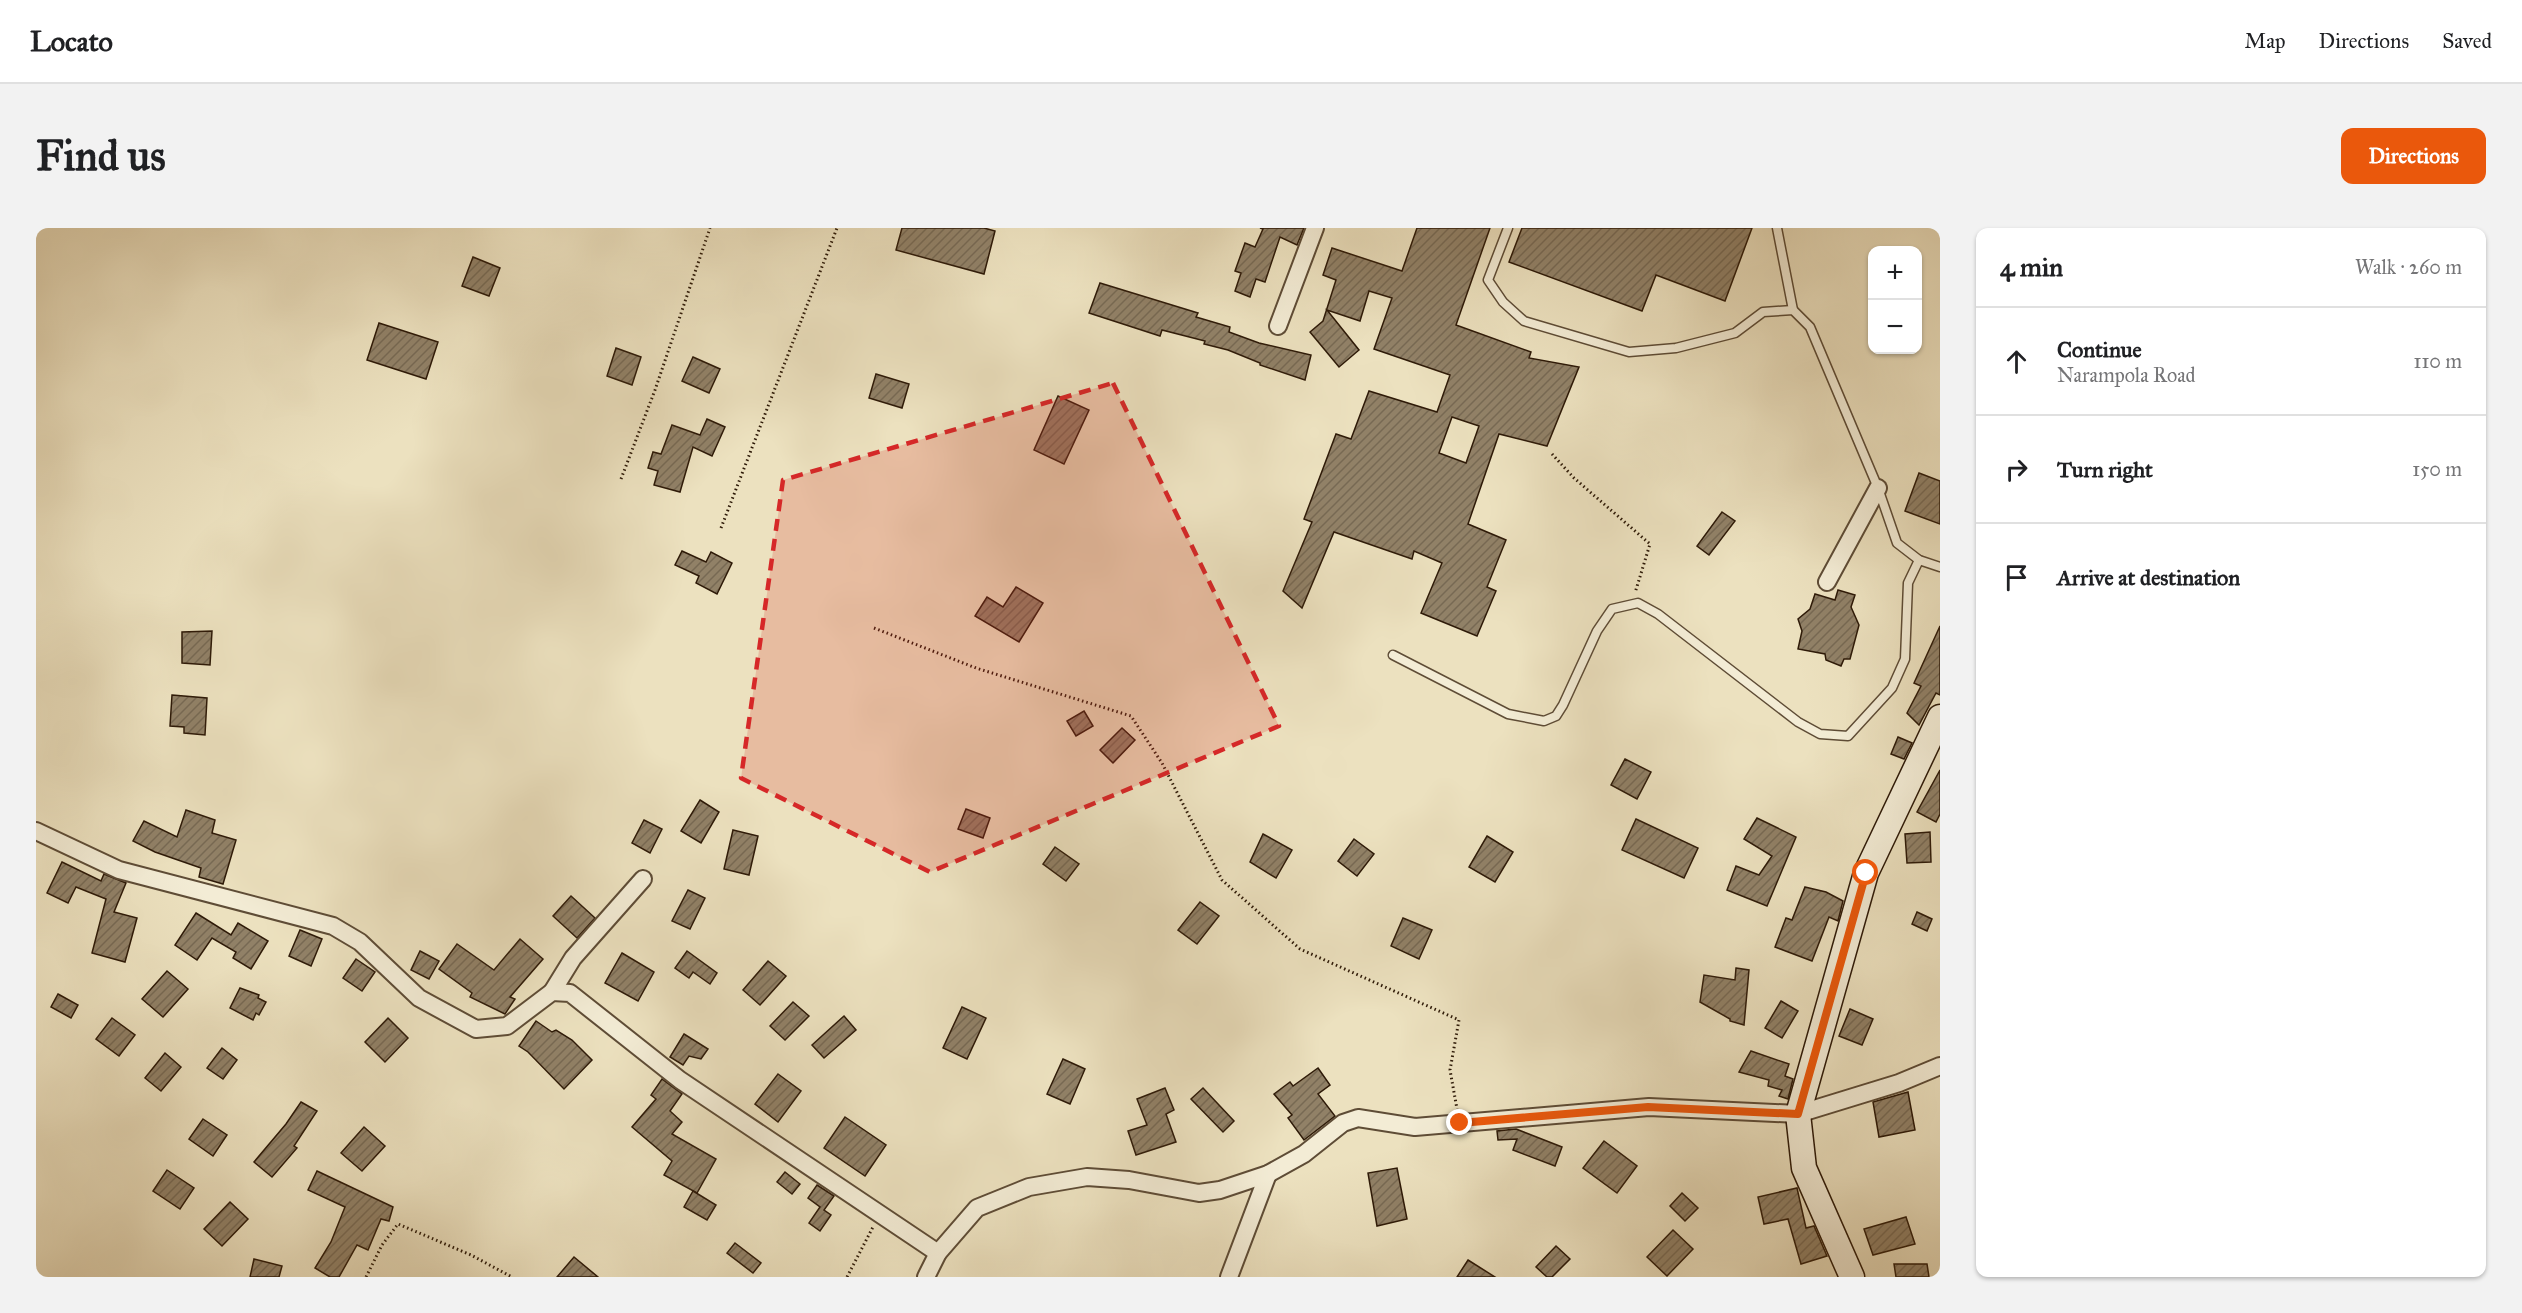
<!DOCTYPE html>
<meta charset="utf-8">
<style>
:root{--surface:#fff;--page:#f2f2f2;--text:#202124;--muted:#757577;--line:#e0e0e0;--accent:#ea580c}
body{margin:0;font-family:"IM FELL Great Primer",serif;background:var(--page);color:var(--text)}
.controls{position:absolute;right:18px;top:18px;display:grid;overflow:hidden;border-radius:12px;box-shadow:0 2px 4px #0004}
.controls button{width:54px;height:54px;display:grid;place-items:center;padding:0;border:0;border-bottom:2px solid var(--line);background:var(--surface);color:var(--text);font:30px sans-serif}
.stop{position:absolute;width:18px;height:18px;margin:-14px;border:4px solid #ea580c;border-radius:50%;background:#fff}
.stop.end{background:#ea580c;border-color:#fff;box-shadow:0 2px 6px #0008}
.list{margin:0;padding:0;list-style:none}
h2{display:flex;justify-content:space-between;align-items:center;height:78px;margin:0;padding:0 24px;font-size:26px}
h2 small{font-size:20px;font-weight:400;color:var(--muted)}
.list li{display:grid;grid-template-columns:39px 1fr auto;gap:18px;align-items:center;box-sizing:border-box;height:108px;padding:0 24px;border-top:2px solid var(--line)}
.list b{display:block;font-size:22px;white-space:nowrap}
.list p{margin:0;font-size:20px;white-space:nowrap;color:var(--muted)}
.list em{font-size:20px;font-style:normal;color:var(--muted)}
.icon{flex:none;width:33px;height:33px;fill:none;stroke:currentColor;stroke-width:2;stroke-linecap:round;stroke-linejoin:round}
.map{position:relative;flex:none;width:1904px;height:1049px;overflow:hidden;border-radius:12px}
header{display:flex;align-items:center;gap:36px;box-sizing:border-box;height:84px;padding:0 30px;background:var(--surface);border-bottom:2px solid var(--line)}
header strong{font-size:28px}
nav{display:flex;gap:33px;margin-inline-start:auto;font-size:21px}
.intro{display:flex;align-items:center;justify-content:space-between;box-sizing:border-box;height:144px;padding:0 36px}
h1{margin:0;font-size:42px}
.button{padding:15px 27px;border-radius:12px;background:var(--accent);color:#fff;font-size:21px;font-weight:700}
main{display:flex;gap:36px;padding:0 36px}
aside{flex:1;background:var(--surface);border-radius:12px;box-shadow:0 2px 4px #0004}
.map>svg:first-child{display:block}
.building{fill:url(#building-hatch);stroke:#2e1a08;stroke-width:1.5;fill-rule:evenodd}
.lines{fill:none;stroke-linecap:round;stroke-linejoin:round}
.lane-casing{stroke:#5e4c36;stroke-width:11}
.street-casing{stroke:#5e4c36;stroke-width:20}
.secondary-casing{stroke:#2e1a08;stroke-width:27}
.path{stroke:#2e1a08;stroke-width:3;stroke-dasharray:1.5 3;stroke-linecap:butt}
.lane{stroke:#f3ecd5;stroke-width:8}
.street{stroke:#f3ecd5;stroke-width:16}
.secondary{stroke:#f3ecd5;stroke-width:24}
.route{stroke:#ea580c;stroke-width:8}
.marked{fill:#d62828;fill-opacity:0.2;stroke:#d62828;stroke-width:4.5;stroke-dasharray:12 8;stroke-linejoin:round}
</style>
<header>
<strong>Locato</strong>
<nav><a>Map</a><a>Directions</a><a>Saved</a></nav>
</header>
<div class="intro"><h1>Find us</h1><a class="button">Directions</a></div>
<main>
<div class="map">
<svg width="1904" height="1049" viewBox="0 0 1904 1049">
<defs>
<pattern id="building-hatch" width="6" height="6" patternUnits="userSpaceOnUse" patternTransform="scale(1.5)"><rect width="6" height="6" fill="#918167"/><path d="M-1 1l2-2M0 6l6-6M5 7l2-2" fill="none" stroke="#776953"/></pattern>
</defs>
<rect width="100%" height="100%" fill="#ece1bf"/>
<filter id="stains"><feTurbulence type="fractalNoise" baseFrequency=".00333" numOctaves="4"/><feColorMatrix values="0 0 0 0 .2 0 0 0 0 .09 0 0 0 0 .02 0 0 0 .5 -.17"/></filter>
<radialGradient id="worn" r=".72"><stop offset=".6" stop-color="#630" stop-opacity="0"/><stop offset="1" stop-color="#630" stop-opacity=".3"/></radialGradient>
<g class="building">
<polygon points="866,0 948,0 959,3 948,46 860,22"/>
<polygon points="1224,0 1268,0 1261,17 1244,9 1229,54 1220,51 1214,69 1199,63 1205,45 1199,43 1209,15 1219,19 1227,1"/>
<path d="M1381,0H1454L1420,97L1495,124L1493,130L1543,139L1511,218L1463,206L1432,296L1470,312L1451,359L1460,363L1441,408L1385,385L1406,335L1378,323L1376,331L1298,304L1266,380L1247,363L1276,294L1268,291L1300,206L1315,211L1333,163L1401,184L1414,147L1338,121L1356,70L1333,63L1324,93L1291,82L1323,122L1303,139L1274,104L1287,93L1300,52L1287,47L1296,20L1366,43ZM1416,189L1443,198L1430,235L1403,225Z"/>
<polygon points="1486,0 1716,0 1689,73 1620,47 1606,83 1473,34"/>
<polygon points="437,29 464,40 453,68 426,58"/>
<polygon points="1064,55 1162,85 1160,89 1194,99 1193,104 1223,115 1275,127 1269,152 1224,137 1224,135 1192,122 1168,116 1169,113 1126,102 1124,108 1053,85"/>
<polygon points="343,95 402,114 390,151 331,132"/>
<polygon points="580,120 605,129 596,157 571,148"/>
<polygon points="657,129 684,141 673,165 646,153"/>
<polygon points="840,146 873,156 866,180 833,170"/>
<polygon points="1022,168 1053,182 1028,236 998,222"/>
<polygon points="671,191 689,199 676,228 657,219 644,264 618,257 622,243 612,240 617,224 625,226 636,197 664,207"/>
<polygon points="1883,245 1904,253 1904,296 1869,283"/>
<polygon points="1686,284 1699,293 1673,327 1661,318"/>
<polygon points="646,323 670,334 675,324 696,335 681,366 660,355 663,348 639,337"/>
<polygon points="980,359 1007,375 983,414 939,388 951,369 967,379"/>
<polygon points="1802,362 1819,367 1815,379 1823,397 1814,431 1808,431 1805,438 1790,432 1789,426 1762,421 1766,403 1762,391 1774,381 1779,366 1799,372"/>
<polygon points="1904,398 1904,467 1900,465 1883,497 1871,485 1885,458 1878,455"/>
<polygon points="176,403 174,437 146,435 146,404"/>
<polygon points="136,467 171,470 169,507 148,505 148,499 134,498"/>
<polygon points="1048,483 1057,498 1040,508 1031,493"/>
<polygon points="1086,500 1099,512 1077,535 1064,522"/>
<polygon points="1862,509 1876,515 1868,531 1855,526"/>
<polygon points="1589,531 1615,544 1601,571 1575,557"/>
<polygon points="1904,542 1904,586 1900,594 1881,584"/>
<polygon points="664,572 683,584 665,615 645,603"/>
<polygon points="930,581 954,590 947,610 922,601"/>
<polygon points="150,582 179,592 176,605 200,612 187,656 163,649 165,640 119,624 97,613 108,593 141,609"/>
<polygon points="1721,590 1760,609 1731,678 1691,662 1700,638 1723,647 1736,628 1708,611"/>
<polygon points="1600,591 1662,620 1648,650 1586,622"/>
<polygon points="608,592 626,601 614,625 596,615"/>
<polygon points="697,602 722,608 713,647 688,641"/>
<polygon points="1894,604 1895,634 1871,635 1869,606"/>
<polygon points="1227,606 1256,622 1240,650 1214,634"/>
<polygon points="1451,608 1477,624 1459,654 1433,639"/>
<polygon points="1318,611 1338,626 1321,648 1302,633"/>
<polygon points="1019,619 1043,636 1030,653 1007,636"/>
<polygon points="26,634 65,653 68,646 90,655 78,684 101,690 89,734 56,725 70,671 40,659 32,675 11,665"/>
<polygon points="1769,659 1790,664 1807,673 1802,693 1793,689 1776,733 1739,719 1750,690 1756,692"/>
<polygon points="652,662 669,670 654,701 636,693"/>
<polygon points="535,668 559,690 541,710 517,688"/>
<polygon points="1164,674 1183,688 1161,716 1142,702"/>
<polygon points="1881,684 1896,691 1891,703 1876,696"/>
<polygon points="160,685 195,707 202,695 232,713 215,741 197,730 200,724 176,710 161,732 139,717"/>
<polygon points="1367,690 1396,702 1383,731 1355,718"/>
<polygon points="264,702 286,711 275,738 253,728"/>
<polygon points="484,711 507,731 474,769 479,771 469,786 434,769 436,765 403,741 421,716 458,742"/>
<polygon points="384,723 403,733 393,751 375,742"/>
<polygon points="651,723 681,745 674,756 657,744 653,750 639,740"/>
<polygon points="586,725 618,744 602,773 569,755"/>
<polygon points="320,731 339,744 326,763 307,750"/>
<polygon points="732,733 750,748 724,777 707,762"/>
<polygon points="1700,740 1713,742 1708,797 1694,793 1694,791 1664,774 1668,747 1699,752"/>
<polygon points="131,743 152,761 127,789 106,771"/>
<polygon points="204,760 223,767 222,770 230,774 223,787 220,785 217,792 194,780"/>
<polygon points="22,766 42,777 35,790 15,779"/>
<polygon points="1745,773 1762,783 1746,810 1729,800"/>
<polygon points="757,774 773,788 749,812 734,798"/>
<polygon points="926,779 950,790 931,831 907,820"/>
<polygon points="1814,781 1837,791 1826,817 1803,808"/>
<polygon points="808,788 820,802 788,830 776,817"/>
<polygon points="76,790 99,807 83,828 60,811"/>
<polygon points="352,790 372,810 349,834 329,814"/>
<polygon points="500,793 516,804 520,802 536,812 556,832 528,861 492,824 483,818"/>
<polygon points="648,806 672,821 665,831 653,828 647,837 634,829"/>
<polygon points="186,820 201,832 187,851 171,840"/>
<polygon points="1715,823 1753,836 1749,848 1757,851 1752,871 1743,868 1746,862 1732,858 1733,852 1703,844"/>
<polygon points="129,825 145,839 125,863 109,850"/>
<polygon points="1027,831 1049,841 1034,876 1011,866"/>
<polygon points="1282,840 1294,857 1282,866 1299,888 1268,912 1252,890 1256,887 1238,866 1254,854 1257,858"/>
<polygon points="742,846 765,863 742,894 719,876"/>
<polygon points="626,851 646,866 634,883 646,894 636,906 680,931 661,965 628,947 636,933 596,899 620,871 615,867"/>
<polygon points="1129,860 1138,882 1130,886 1140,914 1100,927 1092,903 1111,897 1101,871"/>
<polygon points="1167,860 1198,893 1187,904 1155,871"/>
<polygon points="1872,864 1879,902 1843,909 1837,874"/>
<polygon points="265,874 281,883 258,918 261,920 236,949 218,934 250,896"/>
<polygon points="809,889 850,917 829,948 788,920"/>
<polygon points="167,891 191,907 177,928 153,911"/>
<polygon points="328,899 349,918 326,943 305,925"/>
<polygon points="1480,901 1526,919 1519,938 1477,922 1481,911 1462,912 1461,903"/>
<polygon points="1568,913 1601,938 1581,965 1547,940"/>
<polygon points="1361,940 1371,991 1341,998 1332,945"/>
<polygon points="131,942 158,960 144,981 117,963"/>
<polygon points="281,943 357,979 353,993 345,991 332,1022 321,1017 303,1049 294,1049 279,1040 295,1014 309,979 272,962"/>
<polygon points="749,944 764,956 756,966 741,954"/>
<polygon points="781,957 798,968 788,982 795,987 784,1003 773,995 784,979 772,970"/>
<polygon points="1761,960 1770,1000 1778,998 1791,1028 1765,1036 1752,991 1728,996 1722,969"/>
<polygon points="657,963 680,977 671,992 648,979"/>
<polygon points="1646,965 1662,980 1649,993 1634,978"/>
<polygon points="194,974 212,991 186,1018 168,1001"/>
<polygon points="1870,989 1879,1016 1837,1027 1828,1001"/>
<polygon points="1637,1002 1657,1021 1631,1048 1611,1029"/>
<polygon points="699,1015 725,1035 717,1045 691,1025"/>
<polygon points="1520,1018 1534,1031 1516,1049 1511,1049 1500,1039"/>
<polygon points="538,1029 562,1049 521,1049"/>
<polygon points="218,1031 246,1038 243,1049 214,1049"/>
<polygon points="1432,1032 1459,1049 1421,1049"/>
<polygon points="1858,1036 1891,1036 1893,1049 1860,1049"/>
</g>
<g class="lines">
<defs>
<g id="lane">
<polyline points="1472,0 1452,52 1467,74 1488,93 1593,124 1640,120 1699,105 1727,84 1757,82 1774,99 1842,260 1861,315 1883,332 1904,339"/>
<polyline points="1741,0 1757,82"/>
<polyline points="1357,427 1472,486 1508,493 1520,488 1527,477 1561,403 1576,381 1602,375 1622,386 1762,494 1784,506 1812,508 1856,460 1869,431 1872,355 1883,332"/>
</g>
<g id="street">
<polyline points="1242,98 1279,0"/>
<polyline points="1791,354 1842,260"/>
<polyline points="0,603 83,642 297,698 324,714 383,770 440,801 471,798 516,764 534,765 644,852 902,1025"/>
<polyline points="516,764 537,730 607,651"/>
<polyline points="890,1049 902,1025 941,980 993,959 1051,949 1093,952 1163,965 1184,962 1232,946 1268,926 1307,895 1322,890 1379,899 1613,879 1762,886 1863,855 1904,838"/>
<polyline points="1193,1049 1232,946"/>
</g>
<polyline id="secondary" points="1816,1049 1768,940 1762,886 1830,645 1904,489"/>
</defs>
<use href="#lane" class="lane-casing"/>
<use href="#street" class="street-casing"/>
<use href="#secondary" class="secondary-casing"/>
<g class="path">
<polyline points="1516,226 1538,250 1614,316 1599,365"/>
<polyline points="585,251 619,162 674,0"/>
<polyline points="685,300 801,0"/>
<polyline points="838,400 940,440 1095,488 1126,535 1186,652 1264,721 1423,792 1414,842 1421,881"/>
<polyline points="330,1049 346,1017 362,996 435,1027 476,1049"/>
<polyline points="811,1049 837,999"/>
</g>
<use href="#lane" class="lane"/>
<use href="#street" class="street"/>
<use href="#secondary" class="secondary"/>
</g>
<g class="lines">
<polyline class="route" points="1424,895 1612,879 1762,886 1830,645"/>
</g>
<path class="marked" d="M1077,155L1243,498L894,644L705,550L747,252Z"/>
<rect width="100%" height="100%" filter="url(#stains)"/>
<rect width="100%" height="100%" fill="url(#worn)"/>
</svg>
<div class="controls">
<button>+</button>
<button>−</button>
</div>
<div class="stop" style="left:1830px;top:645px"></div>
<div class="stop end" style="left:1424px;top:895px"></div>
</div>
<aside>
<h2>4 min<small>Walk · 260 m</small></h2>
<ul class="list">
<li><svg class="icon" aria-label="ahead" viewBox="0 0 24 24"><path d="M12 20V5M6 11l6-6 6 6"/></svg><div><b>Continue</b><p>Narampola Road</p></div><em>110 m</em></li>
<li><svg class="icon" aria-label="right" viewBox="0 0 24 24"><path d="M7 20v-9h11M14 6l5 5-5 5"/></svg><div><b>Turn right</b></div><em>150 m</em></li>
<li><svg class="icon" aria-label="arrive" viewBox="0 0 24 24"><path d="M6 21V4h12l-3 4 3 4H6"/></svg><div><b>Arrive at destination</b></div></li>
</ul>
</aside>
</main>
